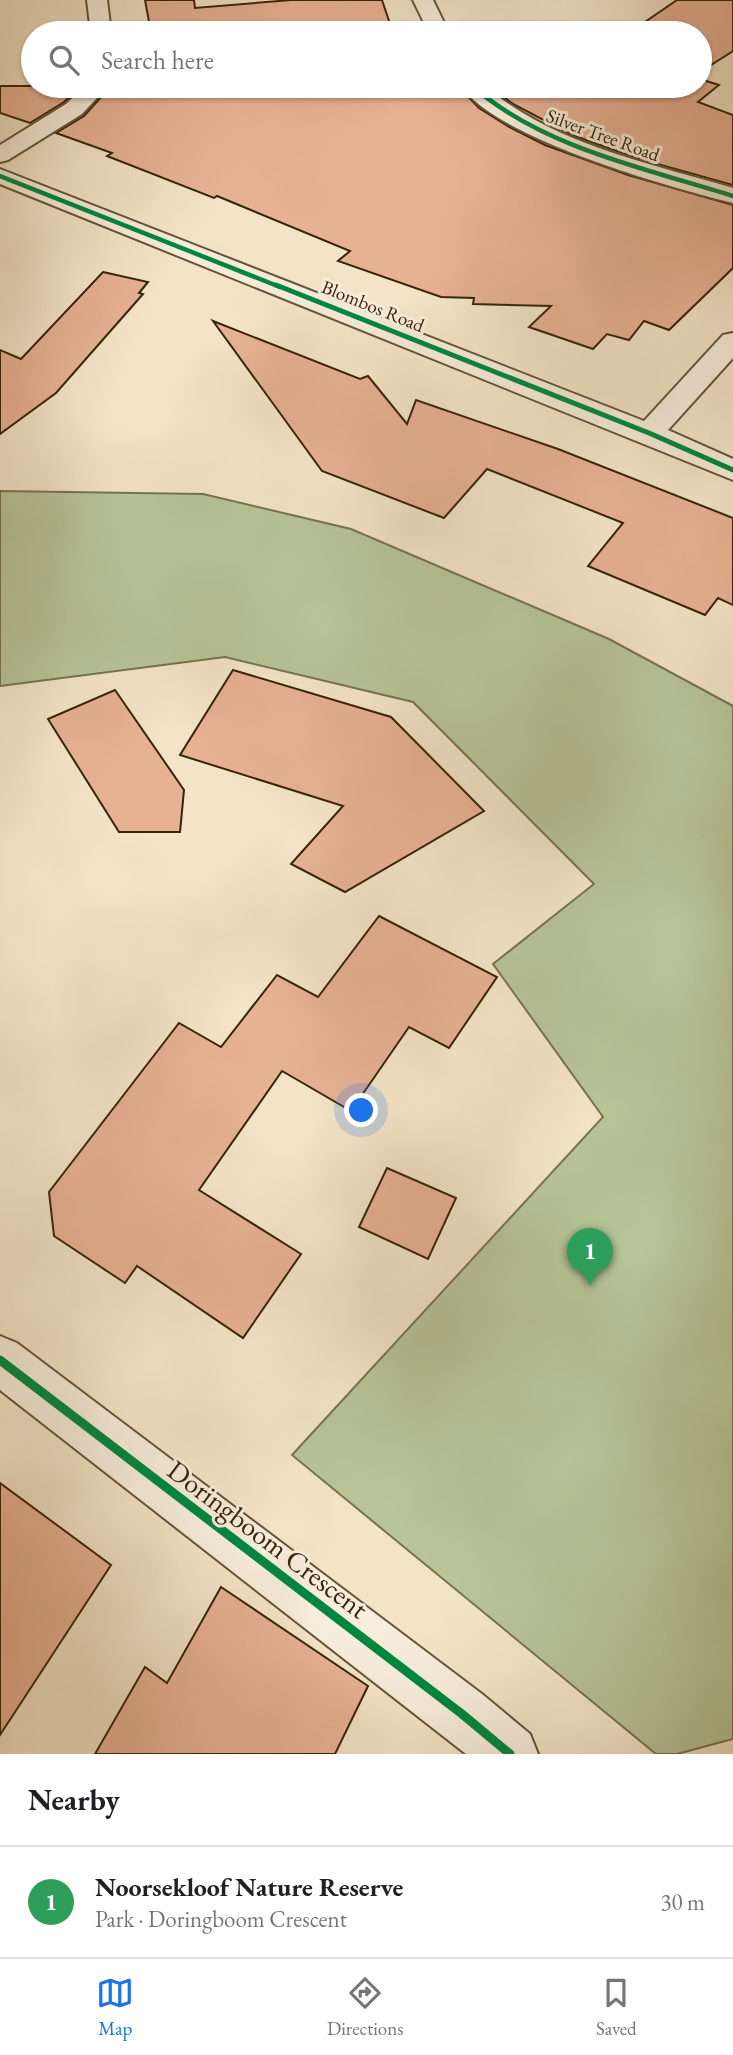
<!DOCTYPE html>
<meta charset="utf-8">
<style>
:root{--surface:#fff;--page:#f6f6f6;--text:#202124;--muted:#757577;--line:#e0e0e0;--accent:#1a73e8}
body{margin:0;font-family:"EB Garamond",serif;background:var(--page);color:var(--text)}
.you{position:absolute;left:362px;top:1111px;width:24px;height:24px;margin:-18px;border:5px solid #fff;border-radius:50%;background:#1a73e8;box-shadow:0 0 0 10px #1a73e833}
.badge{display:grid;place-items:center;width:46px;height:46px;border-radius:50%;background:var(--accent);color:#fff;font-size:23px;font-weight:700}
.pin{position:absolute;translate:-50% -58px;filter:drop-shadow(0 2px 4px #0008)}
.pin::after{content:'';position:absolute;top:37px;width:24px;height:21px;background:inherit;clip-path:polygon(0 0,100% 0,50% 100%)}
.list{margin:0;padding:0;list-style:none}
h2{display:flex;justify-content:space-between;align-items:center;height:91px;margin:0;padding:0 28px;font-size:30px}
h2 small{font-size:23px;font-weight:400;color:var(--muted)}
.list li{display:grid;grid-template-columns:46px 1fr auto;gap:21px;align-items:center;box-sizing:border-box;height:112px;padding:0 28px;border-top:2px solid var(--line)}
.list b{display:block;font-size:26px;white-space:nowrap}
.list p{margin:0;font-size:23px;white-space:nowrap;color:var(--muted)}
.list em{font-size:23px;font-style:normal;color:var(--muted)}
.icon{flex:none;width:38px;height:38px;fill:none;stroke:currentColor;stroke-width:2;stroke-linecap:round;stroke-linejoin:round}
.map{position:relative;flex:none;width:733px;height:1754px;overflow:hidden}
.search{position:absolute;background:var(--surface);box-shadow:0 2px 5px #0004;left:21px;right:21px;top:21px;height:77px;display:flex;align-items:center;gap:18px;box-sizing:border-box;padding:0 24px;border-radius:38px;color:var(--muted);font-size:26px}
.sheet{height:203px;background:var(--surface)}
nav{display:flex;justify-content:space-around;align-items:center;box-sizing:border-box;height:98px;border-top:2px solid var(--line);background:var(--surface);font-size:19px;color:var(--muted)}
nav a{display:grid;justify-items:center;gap:4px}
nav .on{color:var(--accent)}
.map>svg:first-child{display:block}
.green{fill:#b7c599;stroke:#767450;stroke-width:2}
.building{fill:#e7b194;stroke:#362406;stroke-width:2}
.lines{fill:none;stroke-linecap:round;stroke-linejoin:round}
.minor-casing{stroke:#655436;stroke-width:4}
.minor{fill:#f7eddb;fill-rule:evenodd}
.cycleway-far2-casing{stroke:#f7eddb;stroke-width:7}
.cycleway-far1-casing{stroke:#f7eddb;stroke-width:9}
.cycleway-casing{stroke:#f7eddb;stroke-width:13}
.cycleway-far2{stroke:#00873e;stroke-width:4.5}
.cycleway-far1{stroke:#00873e;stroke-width:5}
.cycleway{stroke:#00873e;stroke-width:9}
.labels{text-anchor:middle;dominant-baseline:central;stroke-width:6;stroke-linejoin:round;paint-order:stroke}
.far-street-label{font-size:19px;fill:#362406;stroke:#f7eddb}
.near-street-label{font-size:28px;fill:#362406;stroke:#f7eddb}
</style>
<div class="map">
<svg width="733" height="1754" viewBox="0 0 733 1754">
<rect width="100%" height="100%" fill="#f3e4c7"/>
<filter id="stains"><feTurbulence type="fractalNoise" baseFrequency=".00286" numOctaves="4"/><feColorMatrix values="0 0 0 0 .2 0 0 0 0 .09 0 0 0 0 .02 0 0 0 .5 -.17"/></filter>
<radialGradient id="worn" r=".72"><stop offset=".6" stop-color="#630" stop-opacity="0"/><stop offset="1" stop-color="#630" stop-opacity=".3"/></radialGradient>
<polygon class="green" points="0,491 203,494 351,529 609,639 733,706 733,1739 677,1754 656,1754 292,1455 603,1117 493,964 594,884 413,702 225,657 0,686"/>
<g class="building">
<polygon points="145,0 194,0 195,8 291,0 382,0 393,33 138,33 151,32"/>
<polygon points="677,0 733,0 733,51 700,72 700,33 629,33"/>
<polygon points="700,79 719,85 698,102 733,115 733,185 636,158 572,135 513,104 489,86 700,86"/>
<polygon points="0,86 81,86 64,102 30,123 0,113"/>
<polygon points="111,86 458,86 479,108 509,127 545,145 628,175 733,205 733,268 669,330 644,321 629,340 607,334 593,349 529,327 551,306 473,304 474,298 441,297 338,261 350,251 217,196 214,198 107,156 112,153 56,133 84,116"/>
<polygon points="103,272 148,282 139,293 143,294 56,393 0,434 0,350 21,359"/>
<polygon points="213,321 360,379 368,376 407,424 416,400 558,449 733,518 733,605 718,598 705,615 588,566 623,523 487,469 444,518 322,471"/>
<polygon points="233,670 391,717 484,811 345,892 291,864 343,806 180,755"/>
<polygon points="115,690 184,790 180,832 119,832 48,719"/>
<polygon points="379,916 497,977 449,1048 409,1027 351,1111 282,1071 199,1190 301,1254 243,1338 137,1266 125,1283 54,1236 49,1192 179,1023 221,1047 277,975 318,997"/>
<polygon points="387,1168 456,1198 428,1259 359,1227"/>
<polygon points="0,1483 111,1565 0,1735"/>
<polygon points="221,1587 368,1686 335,1754 95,1754 145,1667 167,1683"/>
</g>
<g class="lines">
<defs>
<g id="minor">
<polygon points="87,0 107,0 111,33 91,33"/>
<polygon points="413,0 433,0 449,33 429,33"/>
<polygon points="85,86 108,86 82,114 8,160 0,162 0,145 66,104"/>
<path d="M461,86H485C553,144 649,163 733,188V203C669,187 497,139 461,86Z"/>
<polygon points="0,169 644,421 723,335 733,333 733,358 668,430 733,459 733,480 0,184"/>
<polygon points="0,1336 17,1343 482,1694 530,1734 538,1754 466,1754 0,1390"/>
</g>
</defs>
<use href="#minor" class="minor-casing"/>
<use href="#minor" class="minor"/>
<defs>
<g id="cycleway-far2">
<path d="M472,86C544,148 644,168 733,196"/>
<polyline points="0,176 280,287"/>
</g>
<polyline id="cycleway-far1" points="276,285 649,433 733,470"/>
<polyline id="cycleway" points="0,1360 462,1714 510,1754"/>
</defs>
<use href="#cycleway-far2" class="cycleway-far2-casing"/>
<use href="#cycleway-far1" class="cycleway-far1-casing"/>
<use href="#cycleway" class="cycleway-casing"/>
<use href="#cycleway-far2" class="cycleway-far2"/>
<use href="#cycleway-far1" class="cycleway-far1"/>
<use href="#cycleway" class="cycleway"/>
</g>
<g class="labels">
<g class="far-street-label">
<text transform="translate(603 135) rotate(20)">Silver Tree Road</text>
<text transform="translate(373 306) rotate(22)">Blombos Road</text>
</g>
<g class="near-street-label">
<text transform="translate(268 1539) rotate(37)">Doringboom Crescent</text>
</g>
</g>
<rect width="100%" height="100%" filter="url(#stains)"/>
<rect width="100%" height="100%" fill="url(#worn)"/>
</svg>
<div class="you"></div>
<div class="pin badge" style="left:590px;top:1286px;background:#2e9e5b">1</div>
<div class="search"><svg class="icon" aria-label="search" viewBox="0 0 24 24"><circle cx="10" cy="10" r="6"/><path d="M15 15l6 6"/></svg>Search here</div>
</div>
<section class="sheet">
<h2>Nearby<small></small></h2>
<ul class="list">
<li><span class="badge" style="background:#2e9e5b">1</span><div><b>Noorsekloof Nature Reserve</b><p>Park · Doringboom Crescent</p></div><em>30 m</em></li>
</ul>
</section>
<nav>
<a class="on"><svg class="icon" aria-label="map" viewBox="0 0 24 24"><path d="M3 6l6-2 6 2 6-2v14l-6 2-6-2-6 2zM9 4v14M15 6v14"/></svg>Map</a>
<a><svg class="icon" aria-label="directions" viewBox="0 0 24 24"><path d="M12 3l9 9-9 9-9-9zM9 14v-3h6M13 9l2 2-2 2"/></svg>Directions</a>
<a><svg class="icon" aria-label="saved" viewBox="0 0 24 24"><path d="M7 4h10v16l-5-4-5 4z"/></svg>Saved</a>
</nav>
